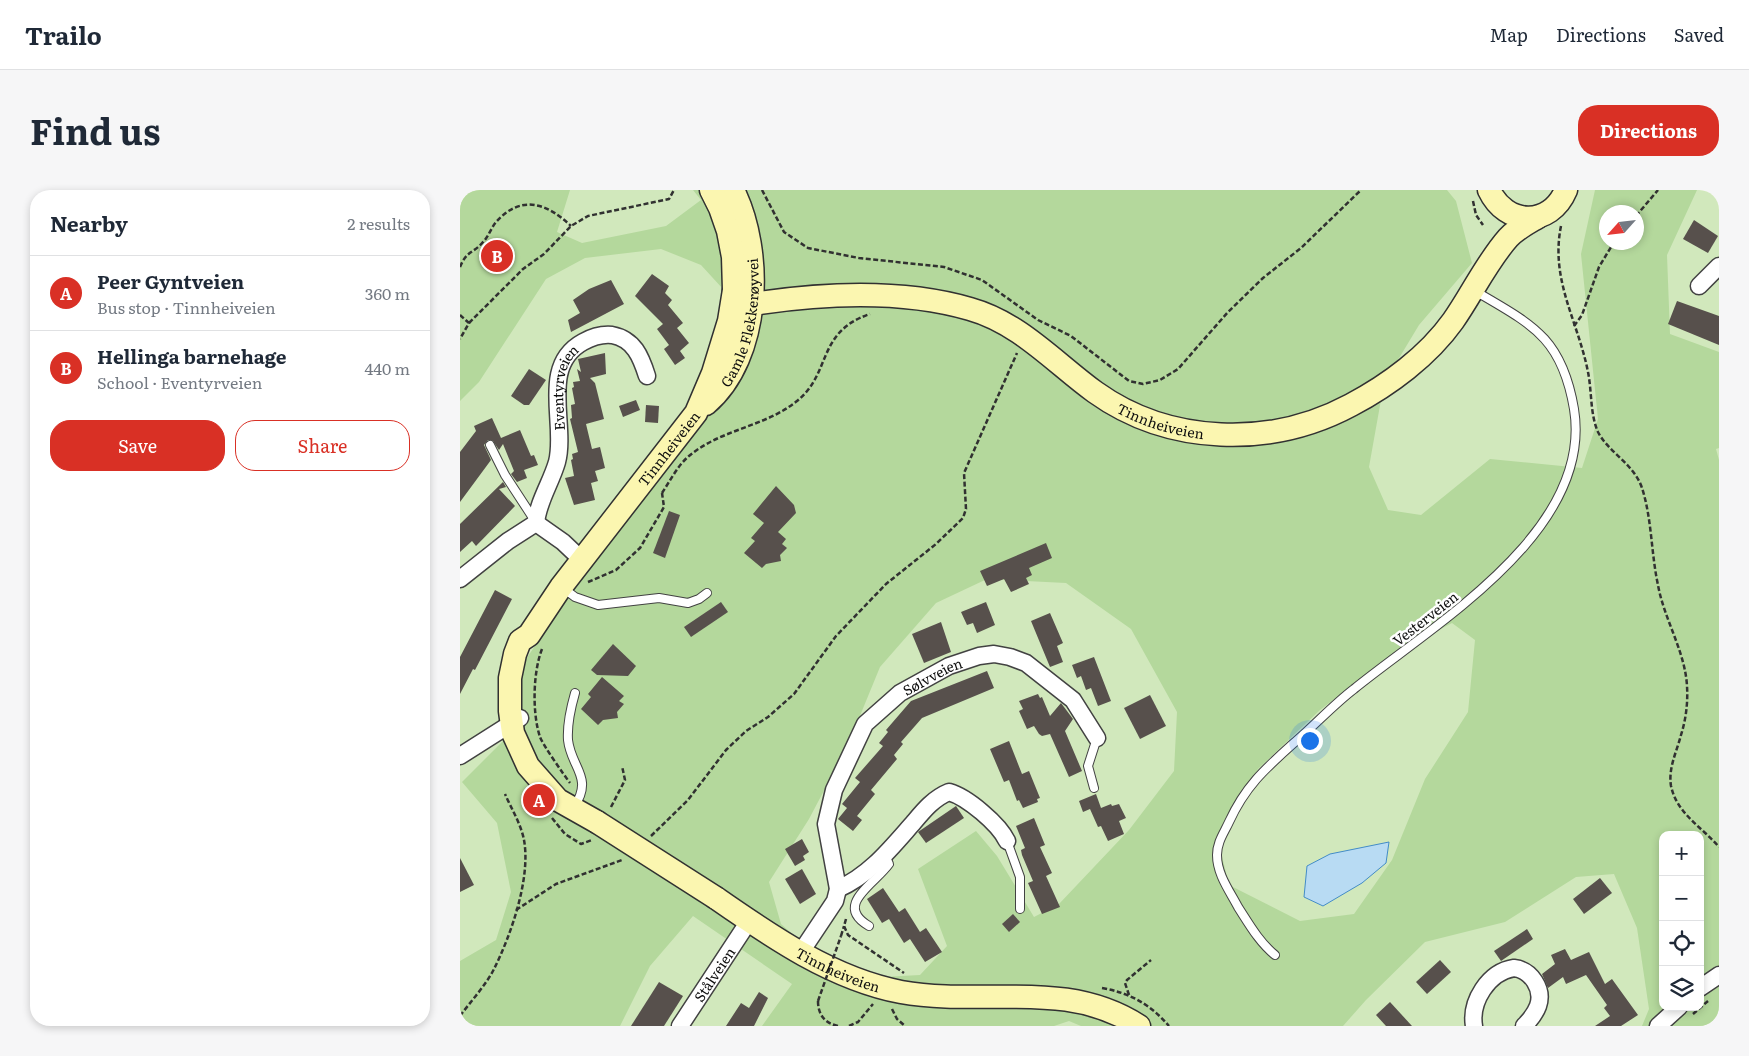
<!DOCTYPE html>
<meta charset="utf-8">
<style>
:root{--surface:#fff;--page:#f6f6f7;--text:#1f2937;--muted:#747a83;--line:#e0e1e3;--accent:#d93025}
body{margin:0;font-family:Literata,serif;background:var(--page);color:var(--text)}
.controls{position:absolute;right:15px;bottom:15px;display:grid;overflow:hidden;border-radius:10px;box-shadow:0 2px 8px #0003}
.controls button{width:45px;height:45px;display:grid;place-items:center;padding:0;border:0;border-bottom:1px solid var(--line);background:var(--surface);color:var(--text);font:25px sans-serif}
.compass{position:absolute;left:1139px;top:15px;width:45px;height:45px;border-radius:50%;background:var(--surface);box-shadow:0 2px 8px #0003;rotate:243deg}
.you{position:absolute;left:849px;top:550px;width:18px;height:18px;margin:-12px;border:4px solid #fff;border-radius:50%;background:#1a73e8;box-shadow:0 0 0 8px #1a73e833}
.badge{display:grid;place-items:center;width:32px;height:32px;border-radius:50%;background:var(--accent);color:#fff;font-size:16px;font-weight:700}
.pin{position:absolute;translate:-50% -50%;border:2px solid #fff;box-shadow:0 1px 5px #0006}
.list{margin:0;padding:0;list-style:none}
h2{display:flex;justify-content:space-between;align-items:center;height:65px;margin:0;padding:0 20px;font-size:21px}
h2 small{font-size:16px;font-weight:400;color:var(--muted)}
.list li{display:grid;grid-template-columns:32px 1fr auto;gap:15px;align-items:center;box-sizing:border-box;height:75px;padding:0 20px;border-top:1px solid var(--line)}
.list b{display:block;font-size:19px;white-space:nowrap}
.list p{margin:0;font-size:16px;white-space:nowrap;color:var(--muted)}
.list em{font-size:16px;font-style:normal;color:var(--muted)}
.actions{display:flex;gap:10px;padding:15px 20px}
.actions a{flex:1;padding:11px 0;border:1px solid var(--accent);border-radius:20px;text-align:center;font-size:18px;color:var(--accent)}
.actions .main{background:var(--accent);color:#fff}
.icon{flex:none;width:28px;height:28px;fill:none;stroke:currentColor;stroke-width:2;stroke-linecap:round;stroke-linejoin:round}
.map{position:relative;flex:none;width:1259px;height:836px;overflow:hidden;border-radius:20px}
header{display:flex;align-items:center;gap:30px;box-sizing:border-box;height:70px;padding:0 25px;background:var(--surface);border-bottom:1px solid var(--line)}
header strong{font-size:24px}
nav{display:flex;gap:28px;margin-inline-start:auto;font-size:18px}
.intro{display:flex;align-items:center;justify-content:space-between;box-sizing:border-box;height:120px;padding:0 30px}
h1{margin:0;font-size:35px}
.button{padding:12px 22px;border-radius:20px;background:var(--accent);color:#fff;font-size:18px;font-weight:700}
main{display:flex;gap:30px;padding:0 30px}
aside{flex:1;background:var(--surface);border-radius:20px;box-shadow:0 2px 8px #0003}
.map>svg:first-child{display:block}
.green{fill:#d1e8bc;fill-rule:evenodd}
.forest{fill:#b4d89c;fill-rule:evenodd}
.water{fill:#b8dbf3;stroke:#438cc7}
.building{fill:#57504c}
.lines{fill:none;stroke-linecap:round;stroke-linejoin:round}
.lane-casing{stroke:#424242;stroke-width:10}
.street-casing{stroke:#424242;stroke-width:19}
.secondary-casing{stroke:#313131;stroke-width:25}
.path{stroke:#313131;stroke-width:2.5;stroke-dasharray:5 2.5;stroke-linecap:butt}
.lane{stroke:#fff;stroke-width:8}
.street{stroke:#fff;stroke-width:16}
.secondary{stroke:#fbf6b0;stroke-width:22}
.secondary-bridge-casing{stroke:#313131;stroke-width:25;stroke-linecap:butt}
.path-bridge{stroke:#313131;stroke-width:2.5;stroke-dasharray:5 2.5;stroke-linecap:butt}
.secondary-bridge{stroke:#fbf6b0;stroke-width:22}
.labels{text-anchor:middle;dominant-baseline:central;stroke-width:5;stroke-linejoin:round;paint-order:stroke}
.street-label{font-size:14px;fill:#0f0f0f;stroke:#fff}
</style>
<header>
<strong>Trailo</strong>
<nav><a>Map</a><a>Directions</a><a>Saved</a></nav>
</header>
<div class="intro"><h1>Find us</h1><a class="button">Directions</a></div>
<main>
<aside>
<h2>Nearby<small>2 results</small></h2>
<ul class="list">
<li><span class="badge">A</span><div><b>Peer Gyntveien</b><p>Bus stop · Tinnheiveien</p></div><em>360 m</em></li>
<li><span class="badge">B</span><div><b>Hellinga barnehage</b><p>School · Eventyrveien</p></div><em>440 m</em></li>
</ul>
<div class="actions"><a class="main">Save</a><a>Share</a></div>
</aside>
<div class="map">
<svg width="1259" height="836" viewBox="0 0 1259 836">
<rect width="100%" height="100%" fill="#fefcf1"/>
<path class="green" d="M0,0H1259V836H0ZM1146,22H1176V52H1146ZM1203,645H1240V817H1203Z"/>
<path class="forest" d="M0,0H110L97,42L122,53L206,36L241,10L233,0H987L996,11L1012,73L959,135L924,193L909,277L928,320L961,325L1030,269L1122,278L1138,229L1121,64L1135,0H1237L1207,65L1210,144L1259,162V258L1256,259L1259,270V836H1182L1189,819L1177,738L1154,684L1116,687L1045,732L965,752L906,810L883,836H621L609,831L594,836H302L332,794L233,726L190,776L160,836H0V771L36,750L51,702L37,633L2,592L49,545L62,475L223,237L274,111L241,75L201,59L125,68L86,89L19,192L0,211ZM1146,22H1176V52H1146ZM527,389L606,393L671,439L717,522L714,581L669,640L599,714L574,727L537,666L516,641L458,679L487,756L460,785L404,788L354,763L321,734L309,692L349,629L388,555L420,477L476,413ZM992,433L1015,450L1008,522L965,589L932,670L894,724L840,731L769,695L758,650L798,579L860,520L935,463ZM1203,645H1240V817H1203Z"/>
<polygon class="water" points="929,652 926,673 902,693 863,716 844,707 847,676 870,664"/>
<g class="building">
<polygon points="1234,30 1258,46 1248,63 1223,49"/>
<polygon points="192,84 209,96 205,103 212,110 208,115 223,133 217,138 229,153 220,161 225,168 215,175 204,159 209,155 197,139 203,134 175,106"/>
<polygon points="151,90 164,114 111,142 108,130 120,123 113,110 129,99"/>
<polygon points="1217,111 1259,126 1259,155 1208,134"/>
<polygon points="145,163 146,184 130,188 135,193 144,229 126,234 132,259 140,257 145,278 135,281 138,291 131,293 135,310 114,315 105,288 114,286 111,270 113,269 112,264 118,262 110,229 112,228 111,215 115,214 112,198 114,197 113,192 120,191 117,179 121,182 118,169"/>
<polygon points="69,179 86,190 69,215 64,215 51,206"/>
<polygon points="176,210 180,220 163,227 159,216"/>
<polygon points="186,215 199,216 198,233 185,232"/>
<polygon points="32,228 41,248 60,240 71,266 74,265 78,275 64,280 67,288 57,292 51,284 54,281 43,254 39,260 33,251 28,250 24,255 31,270 0,312 0,262 16,241 14,236"/>
<polygon points="43,292 46,297 39,299 55,316 16,356 12,351 0,362 0,334"/>
<polygon points="316,296 334,315 336,323 318,342 326,349 322,354 327,358 320,365 321,371 306,374 302,378 284,363 295,351 291,348 304,333 293,324"/>
<polygon points="209,321 220,325 205,368 193,363"/>
<polygon points="586,353 592,368 569,378 572,385 566,388 569,394 551,402 544,389 527,396 520,381"/>
<polygon points="35,400 52,409 15,480 13,479 0,504 0,467"/>
<polygon points="261,412 268,422 231,447 224,437"/>
<polygon points="526,412 535,435 517,443 513,433 507,435 501,422"/>
<polygon points="590,423 603,453 597,456 603,472 590,477 571,431"/>
<polygon points="481,432 491,462 464,473 452,444"/>
<polygon points="153,454 176,476 168,486 137,485 131,480"/>
<polygon points="634,467 651,511 638,516 631,498 626,500 621,486 617,488 612,475"/>
<polygon points="527,481 534,498 462,528 441,552 443,554 434,565 437,569 411,600 415,604 397,626 402,630 393,641 378,629 387,618 382,614 400,592 395,588 423,556 419,553 428,542 426,540 451,511"/>
<polygon points="142,487 164,506 159,511 164,514 157,522 158,528 143,530 138,535 121,519 131,507 128,504"/>
<polygon points="578,504 580,508 582,507 590,526 601,513 613,529 605,541 622,581 609,587 590,544 582,546 579,544 574,536 567,539 559,521 563,519 559,511"/>
<polygon points="690,505 706,536 680,549 664,518"/>
<polygon points="549,551 562,584 569,581 580,608 577,609 578,612 563,618 559,610 557,611 549,590 544,592 530,559"/>
<polygon points="636,604 641,618 651,614 652,616 659,614 666,628 659,631 664,644 648,651 641,636 638,637 630,619 623,622 619,611"/>
<polygon points="496,616 504,628 466,653 458,642"/>
<polygon points="574,628 585,655 580,657 592,683 586,686 600,717 582,724 568,693 573,691 562,665 561,660 565,658 556,636"/>
<polygon points="342,649 349,662 343,666 345,670 335,676 325,659"/>
<polygon points="0,668 14,695 0,702"/>
<polygon points="342,679 356,704 340,714 325,689"/>
<polygon points="1140,688 1152,703 1124,724 1113,709"/>
<polygon points="423,698 439,722 445,718 460,742 466,738 482,762 465,772 450,749 444,753 429,729 422,733 407,709"/>
<polygon points="553,724 560,732 549,742 542,734"/>
<polygon points="1067,739 1073,749 1041,771 1034,761"/>
<polygon points="1105,759 1111,770 1129,762 1145,794 1152,789 1178,825 1161,836 1135,836 1150,826 1144,818 1147,815 1126,785 1106,794 1103,787 1088,798 1082,784 1095,774 1091,765"/>
<polygon points="980,770 991,782 967,804 956,792"/>
<polygon points="199,792 223,806 204,836 171,836"/>
<polygon points="299,802 308,808 294,836 266,836 281,813 289,818"/>
<polygon points="930,812 952,836 926,836 916,825"/>
</g>
<g class="lines">
<defs>
<g id="lane">
<polyline points="30,255 45,285 75,331"/>
<polyline points="103,398 115,407 138,415 199,408 228,413 239,409 247,403"/>
<polyline points="634,598 628,576 637,548"/>
<path d="M114,617C134,587 111,578 108,550C107,535 111,517 115,503"/>
<polyline points="547,651 560,687 560,719"/>
<path d="M409,736C373,715 415,694 429,674L425,665"/>
<path d="M815,765C799,752 789,734 778,717C769,700 757,684 757,665C757,652 764,643 769,632C786,595 806,578 835,552C855,535 873,515 894,499C974,434 1134,341 1114,219C1102,148 1073,135 1015,101"/>
</g>
<g id="street">
<polyline points="1239,96 1259,76"/>
<path id="s1" d="M76,333C78,311 91,293 97,272C107,234 79,176 123,152C132,147 142,144 152,145C174,149 181,167 187,186"/>
<polyline points="0,389 48,351 76,333 103,352 122,370"/>
<polyline points="0,566 60,528"/>
<path d="M378,699C410,685 431,658 454,632C464,620 474,608 489,602C507,607 539,634 547,651"/>
<path id="s2" d="M341,762L375,711L378,699L366,634L374,600L405,534L440,503L489,476L519,466L534,464L550,467L566,473L613,510L637,548"/>
<polyline points="1240,798 1259,785"/>
<path id="s3" d="M220,836L289,731"/>
<path d="M1014,836C1010,812 1028,782 1054,778C1071,780 1084,799 1078,816C1075,824 1070,830 1064,836"/>
<polyline points="1198,836 1219,817"/>
</g>
<g id="secondary">
<path d="M1029,0C1046,36 1090,38 1106,0"/>
<path id="s4" d="M274,100L293,114C364,103 441,99 510,119C560,133 595,173 635,202C709,255 811,258 891,215C929,195 968,166 993,131C1012,104 1026,73 1048,48C1056,39 1068,33 1078,27"/>
<path id="s5" d="M246,214C301,167 304,62 273,0"/>
<path id="s6" d="M137,632L98,610L68,576L53,543L50,521V488L55,464L60,451L69,445L101,397L236,223L253,183L269,131L274,100L273,67L268,41L260,18L251,0"/>
<path id="s7" d="M256,708C312,747 373,789 441,802C523,817 605,788 679,836"/>
</g>
</defs>
<use href="#lane" class="lane-casing"/>
<use href="#street" class="street-casing"/>
<use href="#secondary" class="secondary-casing"/>
<g class="path">
<polyline points="302,0 324,42 348,58 399,68 484,77 522,90 578,130 611,146 669,191 683,194 700,190 718,179 768,122 803,88 841,58 901,0"/>
<polyline points="1013,11 1016,25 1023,35"/>
<polyline points="1176,26 1198,0"/>
<path d="M1101,36C1090,90 1118,131 1128,182C1132,202 1130,224 1138,242C1149,263 1174,274 1182,298C1192,329 1191,363 1198,395C1204,429 1225,461 1227,496C1228,513 1226,529 1221,545C1217,561 1208,578 1211,596C1217,624 1242,637 1259,657"/>
<path d="M0,77C7,60 13,64 23,52C29,46 31,38 36,32C61,4 87,13 111,36"/>
<polyline points="0,125 9,133 0,149"/>
<polyline points="9,133 63,79 84,64 111,36 128,26 209,9 214,0"/>
<polyline points="1114,136 1122,125 1139,77 1154,52"/>
<path d="M202,303C210,291 218,275 229,266C261,239 305,237 337,211C372,183 356,142 410,124"/>
<polyline points="128,392 156,380 180,358 204,317 202,303"/>
<path d="M82,459C73,482 72,523 80,547C83,555 104,585 110,593"/>
<polyline points="151,617 165,590 162,576"/>
<polyline points="92,628 105,644 121,654 132,650"/>
<polyline points="191,646 228,610 266,560 286,541 308,527 334,504 376,446 426,394 476,354 503,328 506,319 504,283 557,163"/>
<polyline points="56,720 96,694 162,670"/>
<polyline points="386,729 384,736 388,745 444,783"/>
<polyline points="381,746 384,736"/>
<path d="M642,798C670,803 690,814 709,836"/>
<polyline points="669,805 665,793 667,790 691,770"/>
<path d="M358,811C358,824 364,833 378,836"/>
<polyline points="432,819 437,829 445,836"/>
<polyline points="1233,824 1248,811"/>
<path d="M0,826C11,811 26,795 34,779C51,745 71,688 64,650C61,634 51,618 45,604"/>
<polyline points="389,836 398,832 413,814"/>
</g>
<use href="#lane" class="lane"/>
<use href="#street" class="street"/>
<use href="#secondary" class="secondary"/>
<defs>
<polyline id="secondary-bridge" points="137,632 256,708"/>
</defs>
<use href="#secondary-bridge" class="secondary-bridge-casing"/>
<polyline class="path-bridge" points="358,811 381,746"/>
<use href="#secondary-bridge" class="secondary-bridge"/>
</g>
<g class="labels">
<g class="street-label">
<text stroke="none"><textPath href="#s5" startOffset="92">Gamle Flekkerøyvei</textPath></text>
<text stroke="none"><textPath href="#s1" startOffset="141">Eventyrveien</textPath></text>
<text stroke="none"><textPath href="#s4" startOffset="466">Tinnheiveien</textPath></text>
<text stroke="none"><textPath href="#s6" startOffset="464">Tinnheiveien</textPath></text>
<text transform="translate(965 428) rotate(-38)">Vesterveien</text>
<text stroke="none"><textPath href="#s2" startOffset="331">Sølvveien</textPath></text>
<text stroke="none"><textPath href="#s7" startOffset="142">Tinnheiveien</textPath></text>
<text stroke="none"><textPath href="#s3" startOffset="62">Stålveien</textPath></text>
</g>
</g>
</svg>
<div class="controls">
<button>+</button>
<button>−</button>
<button><svg class="icon" aria-label="locate" viewBox="0 0 24 24"><circle cx="12" cy="12" r="6"/><path d="M12 2v4M12 18v4M2 12h4M18 12h4"/></svg></button>
<button><svg class="icon" aria-label="layers" viewBox="0 0 24 24"><path d="M12 4l9 5-9 5-9-5zM3 14l9 5 9-5"/></svg></button>
</div>
<svg class="compass" viewBox="-18 -18 36 36"><path d="M0-13l5 13h-10z" fill="#e53935"/><path d="M0 13l5-13h-10z" fill="#747a83"/></svg>
<div class="you"></div>
<div class="pin badge" style="left:79px;top:610px">A</div>
<div class="pin badge" style="left:37px;top:66px">B</div>
</div>
</main>
